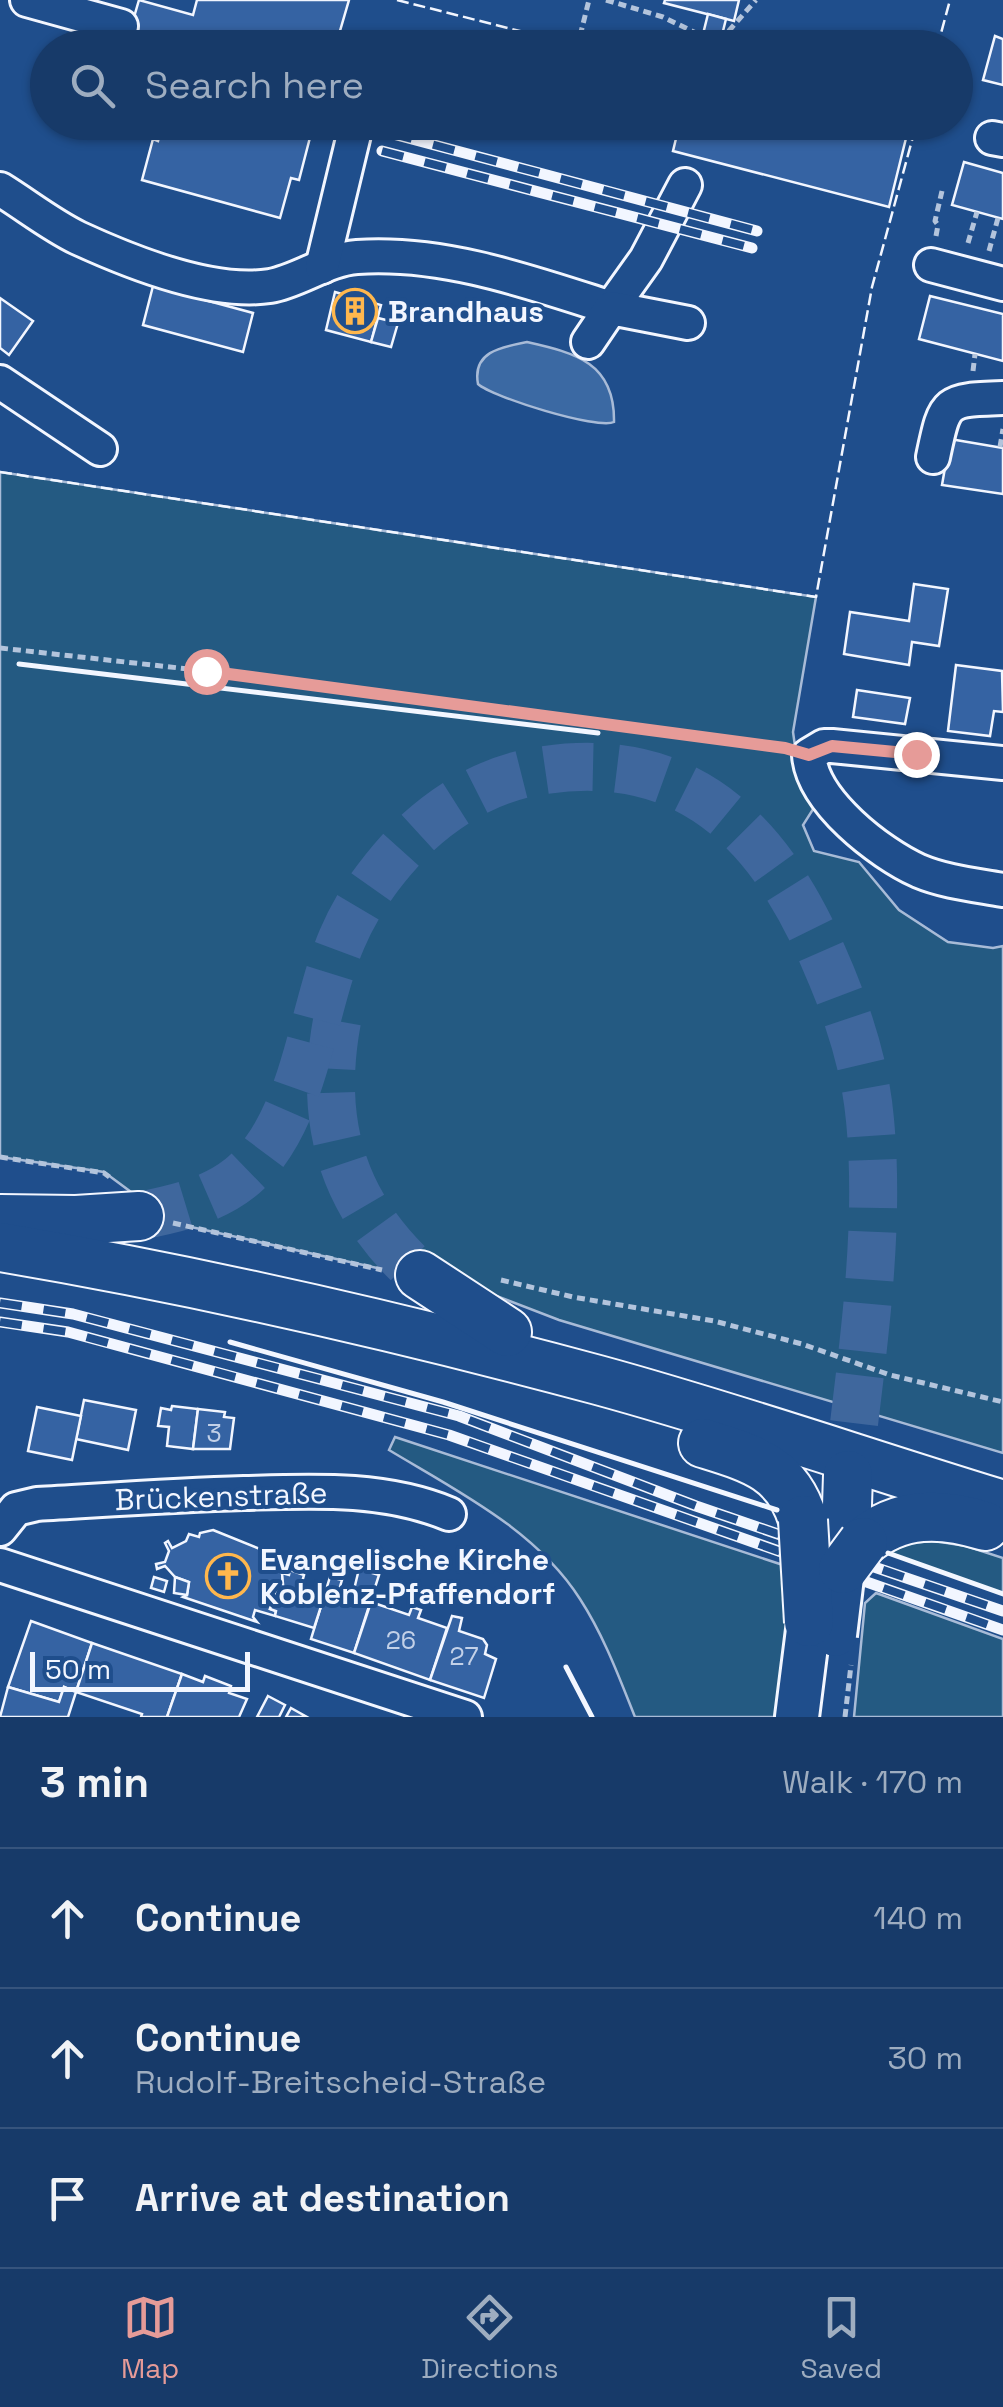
<!DOCTYPE html>
<meta charset="utf-8">
<style>
:root{--surface:#173a69;--page:#20416f;--text:#f1f3f6;--muted:#9eadc0;--line:#36547d;--accent:#e69b98}
body{margin:0;font-family:"Space Grotesk",sans-serif;background:var(--page);color:var(--text)}
.scale{position:absolute;left:30px;bottom:25px;width:220px;box-sizing:border-box;padding-left:10px;border:5px solid #f2f6ff;border-top:0;font-size:28px;line-height:35px;white-space:nowrap;color:#f2f6ff;-webkit-text-stroke:8px #1f4e8c;paint-order:stroke}
.stop{position:absolute;width:30px;height:30px;margin:-22px;border:8px solid #e69b98;border-radius:50%;background:#fff}
.stop.end{background:#e69b98;border-color:#fff;box-shadow:0 2px 10px #0008}
.list{margin:0;padding:0;list-style:none}
h2{display:flex;justify-content:space-between;align-items:center;height:130px;margin:0;padding:0 40px;font-size:42px}
h2 small{font-size:32px;font-weight:400;color:var(--muted)}
.list li{display:grid;grid-template-columns:65px 1fr auto;gap:30px;align-items:center;box-sizing:border-box;height:140px;padding:0 40px;border-top:2px solid var(--line)}
.list b{display:block;font-size:38px;white-space:nowrap}
.list p{margin:0;font-size:32px;white-space:nowrap;color:var(--muted)}
.list em{font-size:32px;font-style:normal;color:var(--muted)}
.icon{flex:none;width:55px;height:55px;fill:none;stroke:currentColor;stroke-width:2;stroke-linecap:round;stroke-linejoin:round}
.map{position:relative;flex:none;width:1003px;height:1717px;overflow:hidden}
.search{position:absolute;background:var(--surface);box-shadow:0 2px 8px #0004;left:30px;right:30px;top:30px;height:110px;display:flex;align-items:center;gap:25px;box-sizing:border-box;padding:0 35px;border-radius:55px;color:var(--muted);font-size:38px}
.sheet{height:550px;background:var(--surface)}
nav{display:flex;justify-content:space-around;align-items:center;box-sizing:border-box;height:140px;border-top:2px solid var(--line);background:var(--surface);font-size:28px;color:var(--muted)}
nav a{display:grid;justify-items:center;gap:5px}
nav .on{color:var(--accent)}
.map>svg:first-child{display:block}
.green{fill:#245a82;stroke:#a8bbd7;stroke-width:2.5}
.water{fill:#3b69a3;stroke:#a8bbd7;stroke-width:2.5}
.building{fill:#3563a3;stroke:#f2f6ff;stroke-width:2.5}
.lines{fill:none;stroke-linecap:round;stroke-linejoin:round}
.highway-tunnel{stroke:#3f679d;stroke-width:48;stroke-dasharray:48 24;stroke-linecap:butt}
.minor-casing{stroke:#f2f6ff;stroke-width:38}
.major-casing{stroke:#f2f6ff;stroke-width:48}
.highway-casing{stroke:#f2f6ff;stroke-width:52}
.path{stroke:#b3c4dc;stroke-width:5;stroke-dasharray:8 5;stroke-linecap:butt}
.minor{stroke:#1f4e8c;stroke-width:32}
.major{stroke:#1f4e8c;stroke-width:42}
.highway{stroke:#1f4e8c;stroke-width:48}
.rail-casing{stroke:#f2f6ff;stroke-width:11}
.rail{stroke:#1f4e8c;stroke-width:8;stroke-dasharray:22;stroke-linecap:butt}
.major-bridge-casing{stroke:#f2f6ff;stroke-width:48;stroke-linecap:butt}
.highway-bridge-casing{stroke:#f2f6ff;stroke-width:52;stroke-linecap:butt}
.path-bridge{stroke:#b3c4dc;stroke-width:5;stroke-dasharray:8 5;stroke-linecap:butt}
.major-bridge{stroke:#1f4e8c;stroke-width:42}
.highway-bridge{stroke:#1f4e8c;stroke-width:48}
.fence{stroke:#f2f6ff;stroke-width:2.5;stroke-dasharray:12 5;stroke-linecap:butt}
.wall{stroke:#f2f6ff;stroke-width:5}
.route{stroke:#e69b98;stroke-width:12}
.labels{text-anchor:middle;dominant-baseline:central;stroke-width:8;stroke-linejoin:round;paint-order:stroke}
.number-label{font-size:25px;fill:#c3d1e8}
.poi-label{font-size:30px;font-weight:bold;fill:#f2f6ff;stroke:#1f4e8c;text-anchor:start}
.street-label{font-size:30px;fill:#f2f6ff;stroke:#1f4e8c}
</style>
<div class="map">
<svg width="1003" height="1717" viewBox="0 0 1003 1717">
<rect width="100%" height="100%" fill="#1f4e8c"/>
<g class="green">
<polygon points="0,472 816,597 793,732 799,774 817,803 803,825 814,851 859,862 899,910 948,942 993,948 1003,946 1003,1453 559,1320 486,1292 173,1223 104,1172 0,1157"/>
<path d="M395,1437L792,1568V1598L778,1717H635C619,1677 604,1636 580,1599C536,1530 457,1491 389,1450Z"/>
<polygon points="934,1541 966,1546 1003,1558 1003,1594 888,1553 909,1543"/>
<polygon points="876,1593 1003,1639 1003,1717 854,1717 865,1603"/>
</g>
<path class="water" d="M527,342C576,353 615,363 614,422C598,430 492,397 478,384C472,352 501,347 527,342Z"/>
<g class="building">
<polygon points="139,0 193,15 197,0 349,0 335,48 125,48"/>
<polygon points="665,0 739,0 734,21 664,3"/>
<polygon points="708,14 726,19 719,47 701,42"/>
<polygon points="995,36 1003,39 1003,85 983,80"/>
<polygon points="149,122 314,122 299,180 291,178 280,218 142,180 153,139 158,141 162,126"/>
<polygon points="680,122 910,122 889,207 673,151"/>
<polygon points="964,162 1003,173 1003,219 952,205"/>
<polygon points="153,286 253,313 243,352 143,325"/>
<polygon points="335,292 381,305 371,342 326,330"/>
<polygon points="930,296 1003,314 1003,361 919,339"/>
<polygon points="0,298 33,321 9,355 0,348"/>
<polygon points="378,318 398,323 391,347 371,342"/>
<polygon points="950,439 1003,448 1003,494 942,485"/>
<polygon points="914,584 948,589 939,646 912,642 909,665 844,654 850,612 909,621"/>
<polygon points="956,665 1002,671 1003,712 994,711 990,736 948,731"/>
<polygon points="857,690 910,698 905,724 853,717"/>
<polygon points="84,1400 136,1410 128,1450 76,1439"/>
<polygon points="172,1406 198,1409 193,1449 167,1446 169,1427 158,1426 161,1408 171,1410"/>
<polygon points="37,1407 81,1416 72,1460 28,1451"/>
<polygon points="198,1409 225,1412 224,1417 234,1418 230,1449 193,1449"/>
<polygon points="213,1530 270,1553 269,1556 264,1555 262,1560 279,1566 281,1560 288,1562 285,1568 290,1570 289,1575 282,1573 283,1584 279,1583 270,1609 276,1611 275,1616 255,1610 253,1617 257,1622 183,1597 187,1595 189,1582 175,1577 165,1566 157,1569 156,1564 165,1562 169,1551 165,1543 168,1541 172,1548 186,1541 189,1534 199,1537 200,1533"/>
<polygon points="359,1569 379,1575 354,1653 311,1639 330,1577 342,1580 338,1593 334,1592 333,1596 351,1602"/>
<polygon points="290,1570 304,1575 301,1586 325,1594 314,1628 275,1616 276,1611 270,1609 279,1583 283,1584 282,1573 289,1575"/>
<polygon points="154,1577 167,1581 164,1592 151,1588"/>
<polygon points="175,1577 189,1582 187,1595 174,1593"/>
<polygon points="371,1602 409,1615 412,1607 421,1610 418,1618 447,1628 430,1680 354,1653"/>
<polygon points="452,1616 462,1618 459,1631 483,1639 487,1645 485,1654 496,1659 484,1698 430,1680"/>
<polygon points="31,1621 92,1643 76,1692 64,1687 59,1702 8,1687"/>
<polygon points="92,1643 182,1674 167,1717 141,1717 142,1714 76,1692"/>
<polygon points="182,1674 203,1682 205,1676 231,1686 229,1693 247,1699 239,1717 167,1717"/>
<polygon points="8,1687 59,1702 64,1687 76,1692 68,1717 0,1717"/>
<polygon points="268,1696 285,1705 279,1717 257,1717"/>
<polygon points="291,1708 307,1717 286,1717"/>
</g>
<g class="lines">
<g class="highway-tunnel">
<path d="M337,1021C318,1124 343,1205 420,1275"/>
<path d="M139,1216C174,1209 211,1201 240,1178C306,1124 310,1014 342,939C358,901 383,868 412,838C445,806 486,781 533,772C682,745 767,827 823,956C846,1008 865,1063 870,1120C881,1237 861,1358 848,1475"/>
</g>
<defs>
<g id="minor">
<polyline points="27,0 121,26"/>
<polyline points="992,138 1003,140"/>
<path d="M0,189C26,205 51,225 78,238C130,262 212,295 270,286C299,281 327,259 357,257C443,251 530,282 611,308L646,259L685,185"/>
<polyline points="931,265 1003,284"/>
<polyline points="322,267 357,122"/>
<polyline points="588,342 611,308 688,323"/>
<polyline points="0,382 100,449"/>
<path d="M933,457C945,400 944,400 1003,398"/>
<path d="M1003,763L832,746H824L809,755C812,801 879,853 919,871C945,882 975,885 1003,890"/>
<path d="M0,1529L16,1509L37,1504C106,1500 175,1495 244,1493C313,1491 384,1487 449,1514"/>
<polyline points="0,1565 465,1717"/>
</g>
<polyline id="major" points="797,1717 809,1622"/>
<g id="highway">
<polyline points="0,1219 76,1220 139,1216"/>
<path d="M0,1247C201,1281 401,1327 598,1380C734,1417 868,1464 1003,1505"/>
<polyline points="420,1275 507,1332"/>
<path d="M703,1443C751,1458 787,1467 803,1520"/>
<polyline points="846,1536 848,1475"/>
<path d="M863,1542C900,1511 941,1512 985,1526"/>
</g>
</defs>
<use href="#minor" class="minor-casing"/>
<use href="#major" class="major-casing"/>
<use href="#highway" class="highway-casing"/>
<g class="path">
<polyline points="606,0 663,17 702,36"/>
<polyline points="720,41 756,0"/>
<polyline points="577,48 589,0"/>
<polyline points="564,123 564,122"/>
<polyline points="936,236 938,225 935,221 942,191"/>
<polyline points="968,243 977,212"/>
<polyline points="989,251 998,218"/>
<polyline points="973,371 975,354"/>
<polyline points="1000,447 1003,429"/>
<polyline points="0,648 206,671 782,748"/>
<polyline points="0,1157 104,1173 112,1179"/>
<polyline points="173,1223 382,1270"/>
<polyline points="501,1280 573,1297 714,1321 802,1344 890,1375 1003,1402"/>
</g>
<use href="#minor" class="minor"/>
<use href="#major" class="major"/>
<use href="#highway" class="highway"/>
<defs>
<g id="rail">
<polyline points="348,122 757,231"/>
<polyline points="382,151 752,248"/>
<polyline points="0,1303 73,1314 459,1416 696,1506 1003,1611"/>
<polyline points="0,1322 68,1332 449,1435 1003,1630"/>
</g>
</defs>
<use href="#rail" class="rail-casing"/>
<use href="#rail" class="rail"/>
<defs>
<polyline id="major-bridge" points="835,1635 843,1569"/>
<g id="highway-bridge">
<polyline points="803,1520 809,1622"/>
<polyline points="843,1569 863,1542"/>
</g>
</defs>
<use href="#major-bridge" class="major-bridge-casing"/>
<use href="#highway-bridge" class="highway-bridge-casing"/>
<polyline class="path-bridge" points="845,1717 851,1665"/>
<use href="#major-bridge" class="major-bridge"/>
<use href="#highway-bridge" class="highway-bridge"/>
<g class="fence">
<polyline points="397,0 587,48"/>
<polyline points="937,48 950,0"/>
<polyline points="0,472 816,597 872,287 917,122"/>
</g>
<g class="wall">
<polyline points="19,664 598,733"/>
<polyline points="230,1342 443,1402 777,1510"/>
<polyline points="888,1553 1003,1594"/>
<polyline points="566,1667 592,1717"/>
</g>
</g>
<g class="lines">
<polyline class="route" points="206,671 785,748 809,755 832,746 916,754"/>
</g>
<defs>
<symbol id="building-ring" viewBox="-11 -11 22 22"><circle r="9.5" fill="#1f4e8c" stroke="#ffb74d" stroke-width="1.5"/><path d="M-4-6H4V6H1V3H-1V6H-4ZM-2.5-4.3h1.7v1.8h-1.7ZM.8-4.3h1.7v1.8H.8ZM-2.5-1h1.7V.8h-1.7ZM.8-1h1.7V.8H.8Z" fill="#ffb74d"/></symbol>
<symbol id="church-ring" viewBox="-11 -11 22 22"><circle r="9.5" fill="#1f4e8c" stroke="#ffb74d" stroke-width="1.5"/><path d="M-1.2-6h2.4v3.5h3.3v2.4h-3.3V6h-2.4V-.1h-3.3v-2.4h3.3Z" fill="#ffb74d"/></symbol>
</defs>
<g fill-rule="evenodd">
<use href="#building-ring" x="330" y="286" width="50" height="50"/>
<use href="#church-ring" x="203" y="1551" width="50" height="50"/>
</g>
<g class="labels">
<g class="number-label">
<text x="214" y="1433">3</text>
<text x="401" y="1640">26</text>
<text x="464" y="1656">27</text>
</g>
<g class="poi-label">
<text x="388" y="311">Brandhaus</text>
<text x="260" y="1559">Evangelische Kirche<tspan x="260" dy="34">Koblenz-Pfaffendorf</tspan></text>
</g>
<g class="street-label">
<text transform="translate(221 1496) rotate(-2)">Brückenstraße</text>
</g>
</g>
</svg>
<div class="scale">50 m</div>
<div class="stop" style="left:206px;top:671px"></div>
<div class="stop end" style="left:916px;top:754px"></div>
<div class="search"><svg class="icon" aria-label="search" viewBox="0 0 24 24"><circle cx="10" cy="10" r="6"/><path d="M15 15l6 6"/></svg>Search here</div>
</div>
<section class="sheet">
<h2>3 min<small>Walk · 170 m</small></h2>
<ul class="list">
<li><svg class="icon" aria-label="ahead" viewBox="0 0 24 24"><path d="M12 20V5M6 11l6-6 6 6"/></svg><div><b>Continue</b></div><em>140 m</em></li>
<li><svg class="icon" aria-label="ahead" viewBox="0 0 24 24"><path d="M12 20V5M6 11l6-6 6 6"/></svg><div><b>Continue</b><p>Rudolf-Breitscheid-Straße</p></div><em>30 m</em></li>
<li><svg class="icon" aria-label="arrive" viewBox="0 0 24 24"><path d="M6 21V4h12l-3 4 3 4H6"/></svg><div><b>Arrive at destination</b></div></li>
</ul>
</section>
<nav>
<a class="on"><svg class="icon" aria-label="map" viewBox="0 0 24 24"><path d="M3 6l6-2 6 2 6-2v14l-6 2-6-2-6 2zM9 4v14M15 6v14"/></svg>Map</a>
<a><svg class="icon" aria-label="directions" viewBox="0 0 24 24"><path d="M12 3l9 9-9 9-9-9zM9 14v-3h6M13 9l2 2-2 2"/></svg>Directions</a>
<a><svg class="icon" aria-label="saved" viewBox="0 0 24 24"><path d="M7 4h10v16l-5-4-5 4z"/></svg>Saved</a>
</nav>
